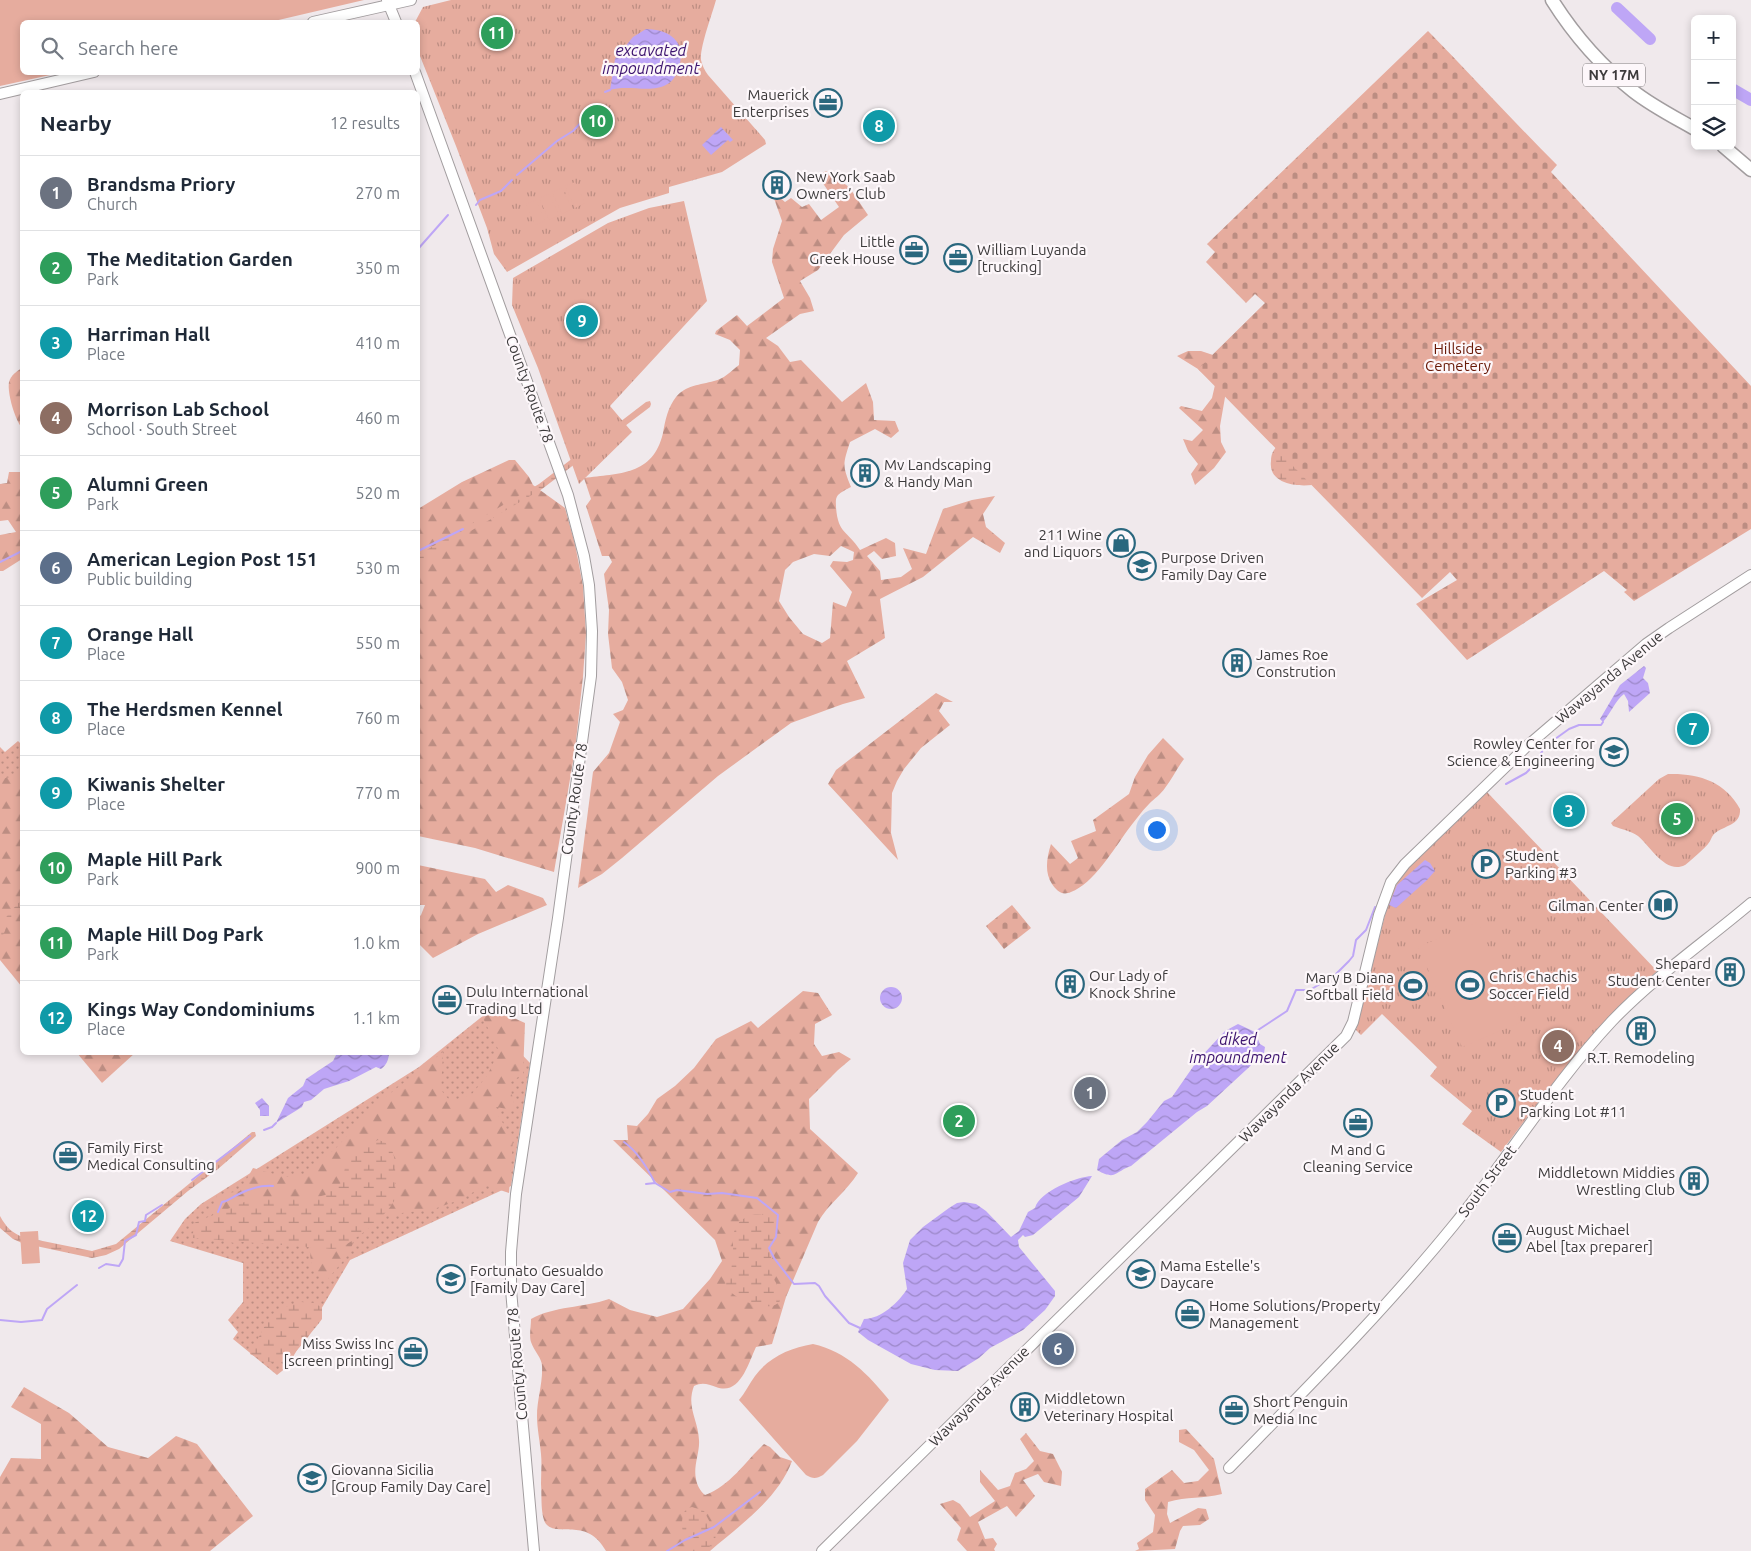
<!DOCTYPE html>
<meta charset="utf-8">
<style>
:root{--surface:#fff;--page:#f2f2f3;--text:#1f2937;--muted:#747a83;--line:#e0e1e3;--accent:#db2777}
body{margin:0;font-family:Ubuntu,sans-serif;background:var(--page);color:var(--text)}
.controls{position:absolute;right:15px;top:15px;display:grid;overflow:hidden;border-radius:8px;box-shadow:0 2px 8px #0003}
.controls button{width:45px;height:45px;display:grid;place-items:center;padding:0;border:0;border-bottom:1px solid var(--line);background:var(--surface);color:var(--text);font:25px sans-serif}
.you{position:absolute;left:1156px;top:829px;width:18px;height:18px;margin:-12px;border:4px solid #fff;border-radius:50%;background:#1a73e8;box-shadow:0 0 0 8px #1a73e833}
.badge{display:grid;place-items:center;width:32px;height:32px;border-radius:50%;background:var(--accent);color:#fff;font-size:16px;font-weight:700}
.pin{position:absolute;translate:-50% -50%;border:2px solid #fff;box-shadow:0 1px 5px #0006}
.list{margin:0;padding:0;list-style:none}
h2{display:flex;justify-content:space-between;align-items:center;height:65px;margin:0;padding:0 20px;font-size:21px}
h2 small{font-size:16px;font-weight:400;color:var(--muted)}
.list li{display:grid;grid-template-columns:32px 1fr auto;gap:15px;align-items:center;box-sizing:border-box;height:75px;padding:0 20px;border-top:1px solid var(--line)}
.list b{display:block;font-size:19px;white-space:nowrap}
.list p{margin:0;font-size:16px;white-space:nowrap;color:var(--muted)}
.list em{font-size:16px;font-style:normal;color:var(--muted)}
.icon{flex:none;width:28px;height:28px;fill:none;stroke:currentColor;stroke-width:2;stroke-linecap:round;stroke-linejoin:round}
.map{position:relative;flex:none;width:1751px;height:1551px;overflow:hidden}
.search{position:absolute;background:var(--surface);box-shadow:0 2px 8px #0003;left:20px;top:20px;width:400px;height:55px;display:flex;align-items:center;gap:12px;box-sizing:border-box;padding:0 18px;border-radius:8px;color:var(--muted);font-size:19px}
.panel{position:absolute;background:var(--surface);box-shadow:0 2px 8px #0003;left:20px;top:90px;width:400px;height:965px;border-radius:8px}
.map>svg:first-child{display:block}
.grass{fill:url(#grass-dots)}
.forest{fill:url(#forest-firs);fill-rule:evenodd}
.wetland{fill:url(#wetland-marsh)}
.cemetery{fill:url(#cemetery-stones)}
.park{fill:url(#park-tufts)}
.garden{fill:#e6ac9e}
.water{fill:url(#water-waves)}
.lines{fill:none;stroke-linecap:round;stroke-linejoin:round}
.stream{stroke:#bea6f6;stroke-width:2}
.river{stroke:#bea6f6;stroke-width:12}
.tertiary-casing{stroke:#a29d9f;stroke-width:12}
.primary-casing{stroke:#a29d9f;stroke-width:15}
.tertiary{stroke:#fff;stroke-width:10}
.primary{stroke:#fff;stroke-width:12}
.labels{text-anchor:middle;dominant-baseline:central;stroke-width:4.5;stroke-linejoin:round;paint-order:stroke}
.shield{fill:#fdf7fa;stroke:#777375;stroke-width:1}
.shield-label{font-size:14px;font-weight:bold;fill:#3d3b3c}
.poi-label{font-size:15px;fill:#3d3b3c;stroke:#fdf7fa;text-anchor:start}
.park-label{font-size:15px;fill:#691a08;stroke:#fdf7fa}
.street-label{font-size:15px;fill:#3d3b3c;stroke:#fdf7fa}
.water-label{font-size:16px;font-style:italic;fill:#3c126e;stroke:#fdf7fa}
</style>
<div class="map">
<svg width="1751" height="1551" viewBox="0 0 1751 1551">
<defs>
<pattern id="grass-dots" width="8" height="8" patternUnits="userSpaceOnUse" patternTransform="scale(1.25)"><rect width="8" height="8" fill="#e6ac9e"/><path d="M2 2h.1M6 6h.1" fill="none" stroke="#bc8d82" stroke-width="1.8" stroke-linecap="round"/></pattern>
<pattern id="forest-firs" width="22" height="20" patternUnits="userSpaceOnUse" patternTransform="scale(1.25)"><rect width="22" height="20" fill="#e6ac9e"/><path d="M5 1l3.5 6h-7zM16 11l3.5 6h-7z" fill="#bc8d82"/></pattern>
<pattern id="wetland-marsh" width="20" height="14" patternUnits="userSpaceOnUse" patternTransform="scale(1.25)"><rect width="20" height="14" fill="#e6ac9e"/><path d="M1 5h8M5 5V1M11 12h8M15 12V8" fill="none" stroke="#bc8d82"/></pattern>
<pattern id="cemetery-stones" width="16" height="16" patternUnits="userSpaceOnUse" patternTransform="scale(1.25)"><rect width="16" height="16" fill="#e6ac9e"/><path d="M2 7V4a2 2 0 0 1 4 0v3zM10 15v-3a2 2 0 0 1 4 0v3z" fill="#bc8d82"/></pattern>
<pattern id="park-tufts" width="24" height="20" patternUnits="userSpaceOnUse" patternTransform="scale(1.25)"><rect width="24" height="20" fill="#e6ac9e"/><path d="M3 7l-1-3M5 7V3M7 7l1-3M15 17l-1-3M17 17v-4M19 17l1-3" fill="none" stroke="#bc8d82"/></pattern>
<pattern id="water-waves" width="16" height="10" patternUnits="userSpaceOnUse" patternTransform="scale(1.25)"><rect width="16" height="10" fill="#bea6f6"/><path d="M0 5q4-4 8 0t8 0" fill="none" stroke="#9c88c8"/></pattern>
</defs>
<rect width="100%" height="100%" fill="#f0e9ec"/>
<g class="grass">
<polygon points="18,741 22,745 22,901 0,957 0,747 5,752"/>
<polygon points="484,1015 530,1063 511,1186 350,1260 287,1367 277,1375 233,1339 238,1332 228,1320 243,1302 243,1263 170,1241 185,1219 201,1204 419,1067"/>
</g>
<g class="forest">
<path d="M826,171L849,187L868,215L844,235L818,270L800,281L810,298L814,311L800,314L766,338L778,346L790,362L801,360L842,402L866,383L873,402L874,420L895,421L899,431L891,438L875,429L850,442C843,464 842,465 851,487C847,489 841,492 838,495C835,499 836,503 836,507C838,534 847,530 860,550L886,538L895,543L896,556L882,559L874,551L867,556L880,571L881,580L901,577L912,569L903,548L926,554L943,509L972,500L995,496L983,514L986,527L1005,543L1000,553L973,537L923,577L880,599L885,638L847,661L865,698L843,704L791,723L718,776L622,858L602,874L578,888L593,772L609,753L620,722L613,714L623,710L628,700L622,682L612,668L608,634L609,610L604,574L612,562L609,556H602L586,506L591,499L584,478C619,473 653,476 663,433C665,421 668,407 676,397C686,385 700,385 714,381C724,379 731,371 739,365L740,350L730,340L715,334L716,331L737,315L747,326L784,298L772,262L773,249L782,221L771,190L785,202L791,198L802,207L809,204L821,220L839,207L818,176ZM841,546L854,552L853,560L847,562L833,561L830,566L852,592L846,607L833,602L830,638L822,643L803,634L789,617L779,601L785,570L793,562L814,554L830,556Z"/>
<polygon points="1188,351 1201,351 1216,356 1228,380 1220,426 1221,442 1226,452 1214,468 1195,485 1191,474 1198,464 1188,451 1183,439 1192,441 1203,430 1179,408 1181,406 1202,411 1212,398 1215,385 1198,369 1177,356"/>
<path d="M22,368V428C15,420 7,393 9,382C11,375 17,371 22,368Z"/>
<polygon points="509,460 515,460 529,477 533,485 565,508 575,544 583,586 586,634 583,676 575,750 554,872 475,848 418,836 418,509 462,482"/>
<polygon points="9,472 22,472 22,559 3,571 0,571 0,535 16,532 8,520 0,521 0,484 7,483"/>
<polygon points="936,693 953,702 944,702 939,711 950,725 921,748 904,769 897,781 892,793 891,833 898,860 828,784 836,770"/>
<path d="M1163,738L1184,759C1177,768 1172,779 1165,788C1161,794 1154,799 1149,804C1141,812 1134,822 1127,831C1114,849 1093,884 1071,892C1062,896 1057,891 1052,884C1044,872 1047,857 1051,844L1070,864L1078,858L1071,841L1096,831L1093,820L1129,794L1135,777L1148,755Z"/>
<polygon points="22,775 22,987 0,960 0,779"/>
<polygon points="418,865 485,879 496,892 508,885 543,898 547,905 478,934 433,958 418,943 418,918 421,915 425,905 418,905"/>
<path d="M803,991L818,993L832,1015L815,1024L814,1044L822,1056L839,1052L851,1059L838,1070L809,1099L810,1129L858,1173C847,1191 829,1203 818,1222L786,1297L772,1344L756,1347C748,1364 740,1396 716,1387C708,1384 702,1382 694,1386C686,1407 698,1419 699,1440C700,1452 693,1466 696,1479C697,1485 700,1491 705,1495C730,1486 745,1462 764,1444L770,1447L780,1457L792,1461C778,1499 740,1525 710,1551H606C587,1517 560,1537 547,1525C540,1518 542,1495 541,1484C541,1474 542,1464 541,1454C540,1441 537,1429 537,1416C537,1399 543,1383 542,1366C542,1358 534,1351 531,1342C529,1336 531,1326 531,1319C554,1306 583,1308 609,1299L630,1310L657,1317L683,1309L710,1279L722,1261L715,1240L613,1140H628L627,1125L637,1126L648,1114L657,1099L675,1086L694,1068L716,1039L751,1021L758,1028Z"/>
<polygon points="494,1009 525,1023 523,1074 509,1083 516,1111 492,1106 513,1139 509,1193 485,1185 462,1199 434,1209 378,1216 359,1229 348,1255 327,1280 312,1269 308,1238 250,1230 234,1243 191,1235 210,1215 217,1195 240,1191 253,1168 284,1177 302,1175 309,1171 336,1148 374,1106 443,1052 441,1090 450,1101 471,1095 487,1076 499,1051 483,1018"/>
<polygon points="77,1053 135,1053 102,1083"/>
<polygon points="24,1387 69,1413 108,1447 148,1458 176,1436 197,1444 253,1516 210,1551 0,1551 0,1477 11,1458 41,1459 41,1424 11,1407"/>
<path d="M1186,1429L1214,1459L1222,1494C1203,1499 1187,1496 1168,1502L1167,1514L1170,1523L1198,1508L1206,1509L1209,1519L1200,1525L1183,1526L1180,1531L1175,1549L1135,1551L1139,1549L1137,1543L1153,1532L1155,1515L1145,1500V1489L1172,1470L1184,1483L1198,1481L1209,1470L1194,1450L1179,1442V1430Z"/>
<polygon points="1026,1433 1040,1451 1053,1454 1062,1472 1061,1486 1044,1482 1038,1474 1023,1480 1035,1496 1016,1517 1007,1506 978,1522 985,1539 993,1538 997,1544 994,1549 995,1551 967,1551 957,1540 961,1528 940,1504 953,1500 960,1504 970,1517 995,1501 980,1482 980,1470 998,1490 1010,1486 1015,1473 1026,1469 1034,1461 1020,1439"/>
</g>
<g class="wetland">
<polygon points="650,401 651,404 650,407 542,489 418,562 418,555 539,484 646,402"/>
<path d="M1277,446L1312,485C1295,487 1268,483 1271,461C1271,454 1273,451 1277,446Z"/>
<path d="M22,899V909L8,924L0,942C0,919 8,915 22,899Z"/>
<path d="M252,1132H255L256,1136L218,1169L188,1191L119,1249L106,1255L92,1258L22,1243L13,1239L0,1228V1216C6,1227 12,1233 23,1237L92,1251L116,1244Z"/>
<path d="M378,1140C398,1144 395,1166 395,1182C395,1188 397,1196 394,1201C385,1218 357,1238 341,1248L333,1249L193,1238L194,1223L254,1198L310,1199L325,1195L341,1183L347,1161L353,1152Z"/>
<path d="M755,1214C792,1214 769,1248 770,1268C771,1277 777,1282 779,1290C780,1293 780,1298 780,1301C769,1315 734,1299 726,1287C724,1275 730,1275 732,1265C736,1242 725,1222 755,1214Z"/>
<path d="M301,1302L315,1303L322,1308V1319C318,1325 312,1331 308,1337C288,1362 282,1371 250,1354V1349C260,1339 263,1326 272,1315C279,1308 291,1305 301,1302Z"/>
<path d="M692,1507L704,1511L716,1534L715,1540L706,1551H692C683,1541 678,1521 686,1509Z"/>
</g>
<g class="cemetery">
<path d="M1428,31C1471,75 1513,121 1557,165L1551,172L1751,386V529L1634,601L1624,592L1627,590L1604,571L1467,660L1416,604L1457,580L1450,572L1422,598L1198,369L1265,303L1255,294L1246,303L1206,262L1215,252L1207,244Z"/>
<polygon points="1012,905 1031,928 1004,949 986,926"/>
</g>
<g class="park">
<path d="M451,0H716C712,15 700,46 701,60C702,65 705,71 708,75L765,140L766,144L722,172L669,187V193L620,208L507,272L494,254L487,228L456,146L418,51V22H415L423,7Z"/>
<polygon points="684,201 707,301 610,406 632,432 579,484 538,368 512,305 513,278 608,223 649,208"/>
<path d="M1668,774C1697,773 1725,781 1740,809C1741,826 1724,825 1714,834C1711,837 1711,841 1708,844C1706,847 1687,864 1685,865C1666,875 1650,846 1638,836C1631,831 1621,829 1613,826L1611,823L1659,779Z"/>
<path d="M1487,792L1657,971L1596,1031L1547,1091L1501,1152L1462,1124L1472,1111L1430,1076L1437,1067L1382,1014L1361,1035L1356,1030L1388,903C1391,896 1394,888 1398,882C1419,851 1460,819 1487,792Z"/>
</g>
<g class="garden">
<polygon points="0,0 364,0 270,22 22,22 22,72 59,73 0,86"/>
<polygon points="575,182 585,203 575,208 565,186"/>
<polygon points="562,188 572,209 562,214 552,192"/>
<polygon points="549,194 559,215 549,220 539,198"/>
<polygon points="536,200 545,221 535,225 526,204"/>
<polygon points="1478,922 1521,1022 1462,1047 1418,947"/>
<polygon points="961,1110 970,1120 958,1131 949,1121"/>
<polygon points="38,1231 40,1263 22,1264 20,1232"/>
<path d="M813,1344C846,1351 869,1375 889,1400L857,1441L823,1475C816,1479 813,1479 806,1475L739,1400C745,1393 749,1384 755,1376C769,1357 790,1348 813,1344Z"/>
</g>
<g class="water">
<path d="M646,29C657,29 670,32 677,42C682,49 681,57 680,64C671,103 634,82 610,90L615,59L633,37Z"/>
<polygon points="721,127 733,140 730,142 728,140 711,155 702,145"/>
<path d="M1644,666L1646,668L1643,678L1648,683L1650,693L1629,712L1628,701L1624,694C1615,701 1611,713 1603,722L1600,719L1620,685Z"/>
<polygon points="1425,860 1430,863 1435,871 1427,880 1396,908 1389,905 1397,885"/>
<circle cx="891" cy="998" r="11"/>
<path d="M1238,1024L1255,1032L1260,1044L1265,1047L1264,1053L1259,1058L1207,1106L1197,1112L1131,1166C1114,1172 1116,1181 1097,1170L1099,1159L1122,1140L1137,1132L1147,1122L1164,1101L1172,1097L1197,1061L1225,1031Z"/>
<path d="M337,1053H389C389,1059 386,1066 381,1069L376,1067L349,1081L324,1089L311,1100L304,1102L302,1107L276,1123L288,1098L303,1086L306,1079L333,1061Z"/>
<polygon points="262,1098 269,1106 269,1116 260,1116 260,1110 255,1103"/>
<path d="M1092,1176L1079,1197L1033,1235L1025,1237L1023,1235L1018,1240L1019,1247L1055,1291V1296L1045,1310L1023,1330L990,1348L979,1358L958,1371L935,1370L911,1364L868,1340L858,1332L864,1319C881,1319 899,1302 907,1289L903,1263L910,1240L923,1227L949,1208L957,1203L964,1202L976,1204L986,1211L1011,1237L1019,1231L1028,1212L1035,1208C1040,1191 1076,1177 1092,1176Z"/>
</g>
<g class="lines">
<g class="stream">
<polyline points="605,92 610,90"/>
<polyline points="517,175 557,141 573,131 589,114"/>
<polyline points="476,205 480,200 501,191 512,180"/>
<polyline points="418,249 448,215"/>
<polyline points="418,551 463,529"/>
<polyline points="0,562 22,551"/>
<polyline points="1506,784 1526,773 1537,762 1544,747 1569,729 1579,725 1601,725 1603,722"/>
<polyline points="1255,1032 1287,1011 1296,990 1310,990 1335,975 1349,961 1353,956 1356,940 1366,930 1375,907"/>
<polyline points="264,1130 272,1127 276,1123"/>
<path d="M624,1142C638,1152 647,1167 655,1183"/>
<polyline points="192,1180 250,1136"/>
<polyline points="646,1184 655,1183 670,1192 677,1190 707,1194 722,1193 757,1198 778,1215 776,1237 769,1248 774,1258 794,1284 815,1283 819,1286 825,1296 849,1323 860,1328"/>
<path d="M218,1212L222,1202C228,1201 231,1198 237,1195C248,1189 260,1185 273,1186"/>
<polyline points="99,1268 106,1264 119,1266 123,1259 125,1241 136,1235 139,1222 145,1221 146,1215 162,1205"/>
<polyline points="0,1320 21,1322 42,1320 47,1309 77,1285"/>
<polyline points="667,1551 685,1540 714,1527 760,1492"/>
</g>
<g class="river">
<polyline points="1617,8 1650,39"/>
<polyline points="1732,89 1751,100"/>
</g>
<defs>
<g id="tertiary">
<polyline points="387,0 396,22"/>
<polyline points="313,22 411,0"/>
<polyline points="415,72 568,495 584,556 589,585 592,631 591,676 558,918 516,1194 511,1252 511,1290 534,1551"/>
<polyline points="0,94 94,72"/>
<path d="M1229,1468C1306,1389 1383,1312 1453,1226C1508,1159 1553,1084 1612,1021C1654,977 1705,942 1751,903"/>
<polyline points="822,1551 1346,1036 1353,1022 1379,915 1391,882 1405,864 1526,747 1646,644 1669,628 1751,575"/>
</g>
<g id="primary">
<path d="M1552,0C1574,35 1600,65 1633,91C1652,106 1674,117 1695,129"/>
<polyline points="1723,146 1751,170"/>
</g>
</defs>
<use href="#tertiary" class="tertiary-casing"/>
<use href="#primary" class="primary-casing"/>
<use href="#tertiary" class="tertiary"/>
<use href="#primary" class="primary"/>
</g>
<defs>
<symbol id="office-ring" viewBox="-11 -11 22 22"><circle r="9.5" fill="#fdf7fa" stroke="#2a677e" stroke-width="1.5"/><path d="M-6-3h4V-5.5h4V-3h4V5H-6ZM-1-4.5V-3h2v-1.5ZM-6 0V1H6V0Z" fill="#2a677e"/></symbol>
<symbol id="building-ring" viewBox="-11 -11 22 22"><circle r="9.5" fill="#fdf7fa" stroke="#2a677e" stroke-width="1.5"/><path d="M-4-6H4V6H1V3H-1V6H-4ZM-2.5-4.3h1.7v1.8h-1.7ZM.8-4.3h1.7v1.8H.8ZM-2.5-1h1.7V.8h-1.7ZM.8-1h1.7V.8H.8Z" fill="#2a677e"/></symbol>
<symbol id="shop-ring" viewBox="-11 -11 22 22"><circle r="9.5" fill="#fdf7fa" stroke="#2a677e" stroke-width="1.5"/><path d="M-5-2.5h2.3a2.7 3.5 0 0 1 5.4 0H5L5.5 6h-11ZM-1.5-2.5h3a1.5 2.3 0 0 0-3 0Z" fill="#2a677e"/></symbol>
<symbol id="school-ring" viewBox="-11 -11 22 22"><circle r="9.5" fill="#fdf7fa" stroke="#2a677e" stroke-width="1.5"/><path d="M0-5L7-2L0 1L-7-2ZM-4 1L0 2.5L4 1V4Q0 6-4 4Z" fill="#2a677e"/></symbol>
<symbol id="university-ring" viewBox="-11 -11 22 22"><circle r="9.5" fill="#fdf7fa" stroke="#2a677e" stroke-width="1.5"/><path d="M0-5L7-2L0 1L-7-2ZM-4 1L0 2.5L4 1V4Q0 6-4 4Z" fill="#2a677e"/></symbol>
<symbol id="parking-ring" viewBox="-11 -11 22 22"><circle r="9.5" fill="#fdf7fa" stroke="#2a677e" stroke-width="1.5"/><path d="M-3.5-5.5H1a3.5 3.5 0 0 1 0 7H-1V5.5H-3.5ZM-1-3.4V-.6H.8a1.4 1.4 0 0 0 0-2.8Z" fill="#2a677e"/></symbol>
<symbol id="library-ring" viewBox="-11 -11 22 22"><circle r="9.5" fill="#fdf7fa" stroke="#2a677e" stroke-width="1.5"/><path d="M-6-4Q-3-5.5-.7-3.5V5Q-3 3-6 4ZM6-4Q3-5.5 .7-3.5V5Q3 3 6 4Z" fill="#2a677e"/></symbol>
<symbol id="stadium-ring" viewBox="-11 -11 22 22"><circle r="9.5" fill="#fdf7fa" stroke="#2a677e" stroke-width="1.5"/><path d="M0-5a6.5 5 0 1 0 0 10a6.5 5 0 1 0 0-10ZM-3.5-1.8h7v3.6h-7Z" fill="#2a677e"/></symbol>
</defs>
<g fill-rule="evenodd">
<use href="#office-ring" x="812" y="87" width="32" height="32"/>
<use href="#building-ring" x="761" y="169" width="32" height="32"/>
<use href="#office-ring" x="898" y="234" width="32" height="32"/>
<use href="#office-ring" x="942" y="242" width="32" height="32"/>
<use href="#building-ring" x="849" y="457" width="32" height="32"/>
<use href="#shop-ring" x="1105" y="527" width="32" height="32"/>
<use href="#school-ring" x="1126" y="550" width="32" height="32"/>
<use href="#building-ring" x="1221" y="647" width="32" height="32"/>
<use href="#university-ring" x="1598" y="736" width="32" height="32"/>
<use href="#parking-ring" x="1470" y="848" width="32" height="32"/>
<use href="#library-ring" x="1647" y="889" width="32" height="32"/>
<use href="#building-ring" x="1714" y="956" width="32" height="32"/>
<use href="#building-ring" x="1054" y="968" width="32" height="32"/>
<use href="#stadium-ring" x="1454" y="969" width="32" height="32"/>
<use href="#stadium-ring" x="1397" y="970" width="32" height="32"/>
<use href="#office-ring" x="431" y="984" width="32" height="32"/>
<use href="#building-ring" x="1625" y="1015" width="32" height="32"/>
<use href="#parking-ring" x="1485" y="1087" width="32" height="32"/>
<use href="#office-ring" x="1342" y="1107" width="32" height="32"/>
<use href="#office-ring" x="52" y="1140" width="32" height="32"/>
<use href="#building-ring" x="1678" y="1165" width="32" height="32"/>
<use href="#office-ring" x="1491" y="1222" width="32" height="32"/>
<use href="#school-ring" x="1125" y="1258" width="32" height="32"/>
<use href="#school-ring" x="435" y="1263" width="32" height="32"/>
<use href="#office-ring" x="1174" y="1298" width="32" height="32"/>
<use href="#office-ring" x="397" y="1336" width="32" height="32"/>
<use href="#building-ring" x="1009" y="1391" width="32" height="32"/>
<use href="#office-ring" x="1218" y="1394" width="32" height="32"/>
<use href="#school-ring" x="296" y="1462" width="32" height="32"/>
</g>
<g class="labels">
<rect class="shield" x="1583" y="63.5" width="62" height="23" rx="4"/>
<g class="shield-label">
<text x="1614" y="75">NY 17M</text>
</g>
<g class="poi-label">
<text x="809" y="94" text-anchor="end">Mauerick<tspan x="809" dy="17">Enterprises</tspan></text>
<text x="796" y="176">New York Saab<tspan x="796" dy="17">Owners’ Club</tspan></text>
<text x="895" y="241" text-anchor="end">Little<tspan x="895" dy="17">Greek House</tspan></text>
<text x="977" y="249">William Luyanda<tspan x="977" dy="17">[trucking]</tspan></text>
<text x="884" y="464">Mv Landscaping<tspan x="884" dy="17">&amp; Handy Man</tspan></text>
<text x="1102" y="534" text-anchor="end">211 Wine<tspan x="1102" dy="17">and Liquors</tspan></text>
<text x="1161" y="557">Purpose Driven<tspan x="1161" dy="17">Family Day Care</tspan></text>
<text x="1256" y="654">James Roe<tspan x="1256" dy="17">Constrution</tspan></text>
<text x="1595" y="743" text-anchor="end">Rowley Center for<tspan x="1595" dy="17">Science &amp; Engineering</tspan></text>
<text x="1505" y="855">Student<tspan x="1505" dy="17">Parking #3</tspan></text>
<text x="1644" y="905" text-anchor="end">Gilman Center</text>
<text x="1711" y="963" text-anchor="end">Shepard<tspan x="1711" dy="17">Student Center</tspan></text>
<text x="1089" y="975">Our Lady of<tspan x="1089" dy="17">Knock Shrine</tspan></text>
<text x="1489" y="976">Chris Chachis<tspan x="1489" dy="17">Soccer Field</tspan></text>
<text x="1394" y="977" text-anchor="end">Mary B Diana<tspan x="1394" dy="17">Softball Field</tspan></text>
<text x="466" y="991">Dulu International<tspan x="466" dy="17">Trading Ltd</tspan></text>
<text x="1641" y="1057" text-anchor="middle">R.T. Remodeling</text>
<text x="1520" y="1094">Student<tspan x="1520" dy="17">Parking Lot #11</tspan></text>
<text x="87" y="1147">Family First<tspan x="87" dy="17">Medical Consulting</tspan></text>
<text x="1358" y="1149" text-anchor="middle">M and G<tspan x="1358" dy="17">Cleaning Service</tspan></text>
<text x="1675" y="1172" text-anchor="end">Middletown Middies<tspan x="1675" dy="17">Wrestling Club</tspan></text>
<text x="1526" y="1229">August Michael<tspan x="1526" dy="17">Abel [tax preparer]</tspan></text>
<text x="1160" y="1265">Mama Estelle's<tspan x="1160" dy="17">Daycare</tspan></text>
<text x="470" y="1270">Fortunato Gesualdo<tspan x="470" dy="17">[Family Day Care]</tspan></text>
<text x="1209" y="1305">Home Solutions/Property<tspan x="1209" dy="17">Management</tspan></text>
<text x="394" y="1343" text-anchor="end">Miss Swiss Inc<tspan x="394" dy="17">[screen printing]</tspan></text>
<text x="1044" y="1398">Middletown<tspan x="1044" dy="17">Veterinary Hospital</tspan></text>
<text x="1253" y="1401">Short Penguin<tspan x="1253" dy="17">Media Inc</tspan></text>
<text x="331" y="1469">Giovanna Sicilia<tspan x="331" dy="17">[Group Family Day Care]</tspan></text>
</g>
<g class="park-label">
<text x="1458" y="348">Hillside<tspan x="1458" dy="17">Cemetery</tspan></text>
</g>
<g class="street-label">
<text transform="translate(530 389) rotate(70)">County Route 78</text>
<text transform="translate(1609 677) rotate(-40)">Wawayanda Avenue</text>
<text transform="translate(574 799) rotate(-82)">County Route 78</text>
<text transform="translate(1289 1092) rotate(-45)">Wawayanda Avenue</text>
<text transform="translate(1487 1181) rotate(-53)">South Street</text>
<text transform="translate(517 1364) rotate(-95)">County Route 78</text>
<text transform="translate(979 1396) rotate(-45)">Wawayanda Avenue</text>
</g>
<g class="water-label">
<text x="651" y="50">excavated<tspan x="651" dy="18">impoundment</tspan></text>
<text x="1238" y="1039">diked<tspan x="1238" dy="18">impoundment</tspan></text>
</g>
</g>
</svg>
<div class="controls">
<button>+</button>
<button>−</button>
<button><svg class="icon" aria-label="layers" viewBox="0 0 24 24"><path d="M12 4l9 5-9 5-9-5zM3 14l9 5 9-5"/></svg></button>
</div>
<div class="you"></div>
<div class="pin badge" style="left:1090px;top:1093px;background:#6b7280">1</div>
<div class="pin badge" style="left:959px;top:1121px;background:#2e9e5b">2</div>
<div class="pin badge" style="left:1569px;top:811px;background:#0f9aa8">3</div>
<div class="pin badge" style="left:1558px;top:1046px;background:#8d6e63">4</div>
<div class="pin badge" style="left:1677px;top:819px;background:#2e9e5b">5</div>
<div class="pin badge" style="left:1058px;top:1349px;background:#5c6f8a">6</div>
<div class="pin badge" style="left:1693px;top:729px;background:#0f9aa8">7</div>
<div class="pin badge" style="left:879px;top:126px;background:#0f9aa8">8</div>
<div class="pin badge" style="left:582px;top:321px;background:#0f9aa8">9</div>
<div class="pin badge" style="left:597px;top:121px;background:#2e9e5b">10</div>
<div class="pin badge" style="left:497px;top:33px;background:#2e9e5b">11</div>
<div class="pin badge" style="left:88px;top:1216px;background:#0f9aa8">12</div>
<div class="search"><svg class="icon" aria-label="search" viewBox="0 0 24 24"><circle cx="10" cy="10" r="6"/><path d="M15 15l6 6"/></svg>Search here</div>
<section class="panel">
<h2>Nearby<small>12 results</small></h2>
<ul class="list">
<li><span class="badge" style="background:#6b7280">1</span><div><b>Brandsma Priory</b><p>Church</p></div><em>270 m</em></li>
<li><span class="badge" style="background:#2e9e5b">2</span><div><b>The Meditation Garden</b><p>Park</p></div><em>350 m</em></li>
<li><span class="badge" style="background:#0f9aa8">3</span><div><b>Harriman Hall</b><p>Place</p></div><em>410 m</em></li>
<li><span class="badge" style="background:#8d6e63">4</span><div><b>Morrison Lab School</b><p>School · South Street</p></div><em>460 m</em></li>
<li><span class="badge" style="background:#2e9e5b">5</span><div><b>Alumni Green</b><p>Park</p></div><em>520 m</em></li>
<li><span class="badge" style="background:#5c6f8a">6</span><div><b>American Legion Post 151</b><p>Public building</p></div><em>530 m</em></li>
<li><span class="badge" style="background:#0f9aa8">7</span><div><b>Orange Hall</b><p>Place</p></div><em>550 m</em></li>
<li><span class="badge" style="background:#0f9aa8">8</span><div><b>The Herdsmen Kennel</b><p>Place</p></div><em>760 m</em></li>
<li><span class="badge" style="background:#0f9aa8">9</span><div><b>Kiwanis Shelter</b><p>Place</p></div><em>770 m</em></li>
<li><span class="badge" style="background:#2e9e5b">10</span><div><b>Maple Hill Park</b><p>Park</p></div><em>900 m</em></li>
<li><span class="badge" style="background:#2e9e5b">11</span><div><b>Maple Hill Dog Park</b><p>Park</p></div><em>1.0 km</em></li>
<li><span class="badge" style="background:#0f9aa8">12</span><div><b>Kings Way Condominiums</b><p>Place</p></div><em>1.1 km</em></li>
</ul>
</section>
</div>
